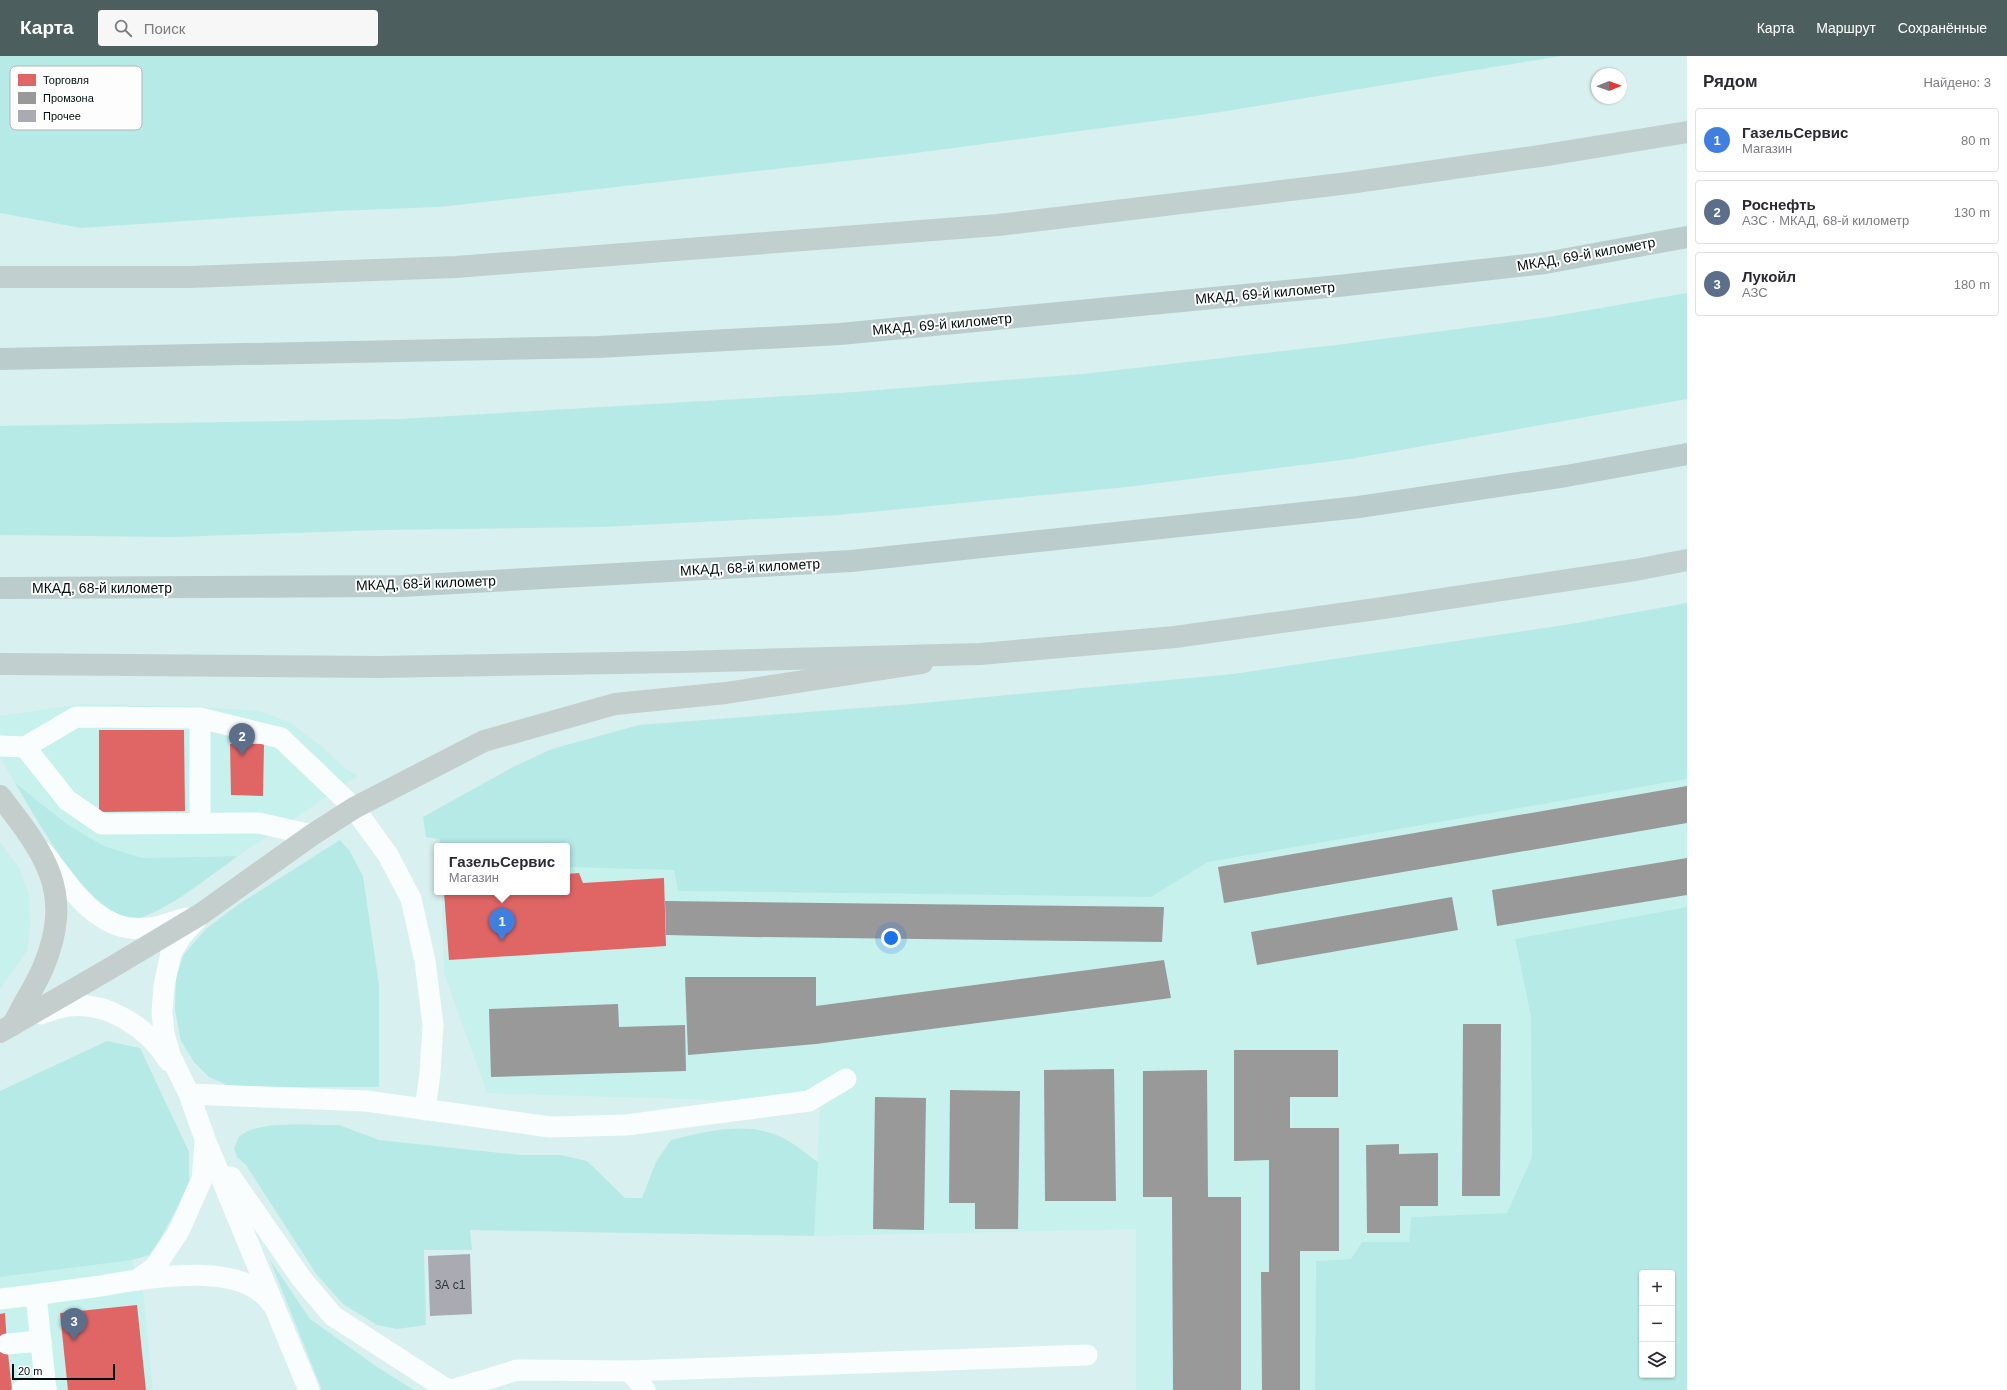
<!DOCTYPE html>
<html lang="ru">
<meta charset="utf-8">
<style>
:root{--surface:#fff;--page:#f7f7f7;--text:#2b2b33;--muted:#7c7c81;--line:#e1e1e2;--accent:#4c5e5d}
body{margin:0;font-family:Arial,sans-serif;background:var(--page);color:var(--text)}
.controls{position:absolute;right:12px;bottom:12px;display:grid;overflow:hidden;border-radius:4px;box-shadow:0 1px 3px #0004}
.controls button{width:36px;height:36px;display:grid;place-items:center;padding:0;border:0;border-bottom:1px solid var(--line);background:var(--surface);color:var(--text);font:20px sans-serif}
.compass{position:absolute;left:1591px;top:12px;width:36px;height:36px;border-radius:50%;background:var(--surface);box-shadow:0 1px 3px #0004;rotate:89deg}
.scale{position:absolute;left:12px;bottom:10px;width:103px;box-sizing:border-box;padding-left:4px;border:2px solid #010f0e;border-top:0;font-size:11px;line-height:14px;white-space:nowrap;color:#010f0e;-webkit-text-stroke:3px #fdfdfd;paint-order:stroke}
.you{position:absolute;left:891px;top:882px;width:14px;height:14px;margin:-10px;border:3px solid #fff;border-radius:50%;background:#1a73e8;box-shadow:0 0 0 6px #1a73e833}
.badge{display:grid;place-items:center;width:26px;height:26px;border-radius:50%;background:var(--accent);color:#fff;font-size:13px;font-weight:700}
.pin{position:absolute;translate:-50% -33px;filter:drop-shadow(0 1px 2px #0008)}
.pin::after{content:'';position:absolute;top:21px;width:14px;height:12px;background:inherit;clip-path:polygon(0 0,100% 0,50% 100%)}
.popup{position:absolute;left:434px;top:787px;width:136px;height:52px;box-sizing:border-box;display:grid;place-content:center;border-radius:4px;background:var(--surface);filter:drop-shadow(0 1px 3px #0005);font-size:13px;white-space:nowrap;color:var(--muted)}
.popup b{font-size:15px;color:var(--text)}
.popup::after{content:'';position:absolute;left:50%;top:100%;margin-left:-8px;border:8px solid transparent;border-top-color:var(--surface)}
.list{margin:0;padding:0;list-style:none}
h2{display:flex;justify-content:space-between;align-items:center;height:52px;margin:0;padding:0 16px;font-size:17px}
h2 small{font-size:13px;font-weight:400;color:var(--muted)}
.list li{display:grid;grid-template-columns:26px 1fr auto;gap:12px;align-items:center;box-sizing:border-box;height:64px;margin:0 8px 8px;padding:0 8px;border:1px solid var(--line);border-radius:4px}
.list b{display:block;font-size:15px;white-space:nowrap}
.list p{margin:0;font-size:13px;white-space:nowrap;color:var(--muted)}
.list em{font-size:13px;font-style:normal;color:var(--muted)}
.icon{flex:none;width:22px;height:22px;fill:none;stroke:currentColor;stroke-width:2;stroke-linecap:round;stroke-linejoin:round}
.map{position:relative;flex:none;width:1687px;height:1334px;overflow:hidden}
header{display:flex;align-items:center;gap:24px;box-sizing:border-box;height:56px;padding:0 20px;background:var(--accent);color:#fff}
header strong{font-size:19px}
nav{display:flex;gap:22px;margin-inline-start:auto;font-size:14px}
.search{width:280px;height:36px;background:var(--page);display:flex;align-items:center;gap:10px;box-sizing:border-box;padding:0 14px;border-radius:4px;color:var(--muted);font-size:15px}
main{display:flex}
aside{flex:1;background:var(--surface)}
.map>svg:first-child{display:block}
.built{fill:#c7f1ed}
.green{fill:#b6eae6;fill-rule:evenodd}
.shops{fill:#e06666}
.industry{fill:#999}
.building{fill:#a9aab2}
.lines{fill:none;stroke-linecap:round;stroke-linejoin:round}
.service{stroke:#f9fdfd;stroke-width:21}
.secondary{stroke:#c4cecd;stroke-width:22}
.primary{stroke:#c1d0cf;stroke-width:22}
.trunk{stroke:#bacdcc;stroke-width:22}
.labels{text-anchor:middle;dominant-baseline:central;stroke-width:4;stroke-linejoin:round;paint-order:stroke}
.number-label{font-size:12px;fill:#2b3637}
.street-label{font-size:14px;fill:#010f0e;stroke:#fdfdfd}
.key{fill:#fdfdfd;stroke:#b1b6b5;stroke-width:1}
.key-label{font-size:11px;fill:#010f0e}
</style>
<header>
<strong>Карта</strong>
<div class="search"><svg class="icon" aria-label="search" viewBox="0 0 24 24"><circle cx="10" cy="10" r="6"/><path d="M15 15l6 6"/></svg>Поиск</div>
<nav><a>Карта</a><a>Маршрут</a><a>Сохранённые</a></nav>
</header>
<main>
<div class="map">
<svg width="1687" height="1334" viewBox="0 0 1687 1334">
<rect width="100%" height="100%" fill="#d8f0ef"/>
<g class="built">
<polygon points="82,648 187,650 259,655 291,667 319,688 347,714 358,720 238,800 142,802 104,790 68,769 15,727 0,701 0,660"/>
<polygon points="1687,723 1687,851 1515,883 1531,961 1532,1101 1507,1157 1411,1161 1409,1186 1362,1186 1351,1203 1316,1205 1315,1334 1136,1334 1136,1173 814,1180 820,1047 487,1037 444,917 442,836 567,836 567,811 674,814 678,835 1151,841 1208,806"/>
<polygon points="0,786 19,812 29,840 30,870 27,895 0,933"/>
<polygon points="132,1204 143,1237 153,1334 0,1334 0,1221"/>
</g>
<g class="green">
<polygon points="0,0 1561,0 1214,57 908,98 439,151 335,155 81,172 0,157"/>
<polygon points="1687,237 1687,343 1350,403 1127,431 839,459 603,471 382,474 172,481 0,479 0,370 400,363 840,337 1083,318 1344,288 1549,261"/>
<polygon points="1687,547 1687,723 1208,806 1151,841 678,835 674,814 567,811 567,790 442,790 439,783 426,781 423,761 513,711 552,693 639,669 912,648 1233,618 1571,568"/>
<path d="M15,727L68,769L104,790L142,802L238,800C211,819 165,857 135,863C131,864 127,862 123,860C81,845 38,765 15,727Z"/>
<polygon points="340,784 349,794 363,820 379,929 379,1031 232,1031 209,1021 194,1006 181,985 175,954 176,921 184,898 206,873 239,848"/>
<path d="M1687,851V1334H1315L1316,1205L1351,1203L1362,1186H1409L1411,1161L1507,1157L1532,1101L1531,961L1515,883ZM1642,1217H1672V1319H1642Z"/>
<polygon points="107,985 140,992 189,1096 189,1125 178,1150 159,1185 149,1199 132,1204 0,1221 0,1035"/>
<path d="M339,1069L379,1084L520,1099H561L587,1105L625,1142H642L656,1106L671,1084C707,1075 750,1064 785,1083C797,1089 807,1099 818,1106L814,1180L470,1174L472,1194H424L426,1269L397,1273L377,1269L343,1248L317,1219L246,1109L237,1101L234,1092C236,1089 237,1084 239,1081C257,1063 314,1070 339,1069Z"/>
<polygon points="270,1204 310,1263 377,1311 414,1334 322,1334"/>
</g>
<g class="shops">
<polygon points="99,674 184,674 185,755 99,756"/>
<polygon points="230,688 264,688 263,740 231,739"/>
<polygon points="579,817 583,827 664,822 666,890 449,904 444,836 567,836 567,818"/>
<polygon points="137,1249 146,1334 68,1334 60,1257"/>
<polygon points="5,1257 7,1288 12,1334 0,1334 0,1258"/>
</g>
<g class="industry">
<polygon points="1687,730 1687,767 1224,847 1218,811"/>
<polygon points="1687,802 1687,839 1497,870 1492,834"/>
<polygon points="1452,841 1458,874 1257,909 1251,876"/>
<polygon points="665,845 1164,851 1162,886 752,881 666,879"/>
<polygon points="1164,904 1171,942 816,988 688,999 685,921 816,921 816,950"/>
<polygon points="618,948 619,971 685,969 686,1015 491,1021 489,953"/>
<polygon points="1463,968 1501,968 1500,1140 1462,1140"/>
<polygon points="1234,994 1338,994 1338,1041 1290,1041 1290,1072 1339,1072 1339,1195 1300,1195 1300,1334 1262,1334 1261,1216 1269,1216 1269,1104 1234,1105"/>
<polygon points="1114,1013 1116,1145 1045,1145 1044,1014"/>
<polygon points="1207,1014 1208,1141 1241,1141 1241,1334 1173,1334 1172,1141 1143,1141 1143,1015"/>
<polygon points="950,1034 1020,1035 1018,1173 975,1173 975,1147 949,1147"/>
<polygon points="875,1041 926,1042 924,1174 873,1173"/>
<polygon points="1399,1088 1399,1098 1438,1097 1438,1150 1400,1150 1400,1177 1367,1177 1366,1089"/>
</g>
<polygon class="building" points="470,1198 472,1258 430,1260 428,1200"/>
<g class="lines">
<g class="service">
<polyline points="200,662 200,767"/>
<polyline points="0,690 25,691 76,661 200,662 281,682 354,752 388,799 411,843 425,905 433,969 430,1017 425,1054"/>
<polyline points="25,691 67,744 102,768 259,767 312,779"/>
<path d="M43,796C71,831 98,880 150,872C163,870 174,865 186,862"/>
<polyline points="197,863 182,879 171,897 164,930 162,956 164,978 170,999 189,1038 205,1083 309,1334"/>
<path d="M41,958C49,955 59,951 68,950C108,945 148,972 169,1005"/>
<polyline points="189,1038 366,1045 550,1071 626,1069 809,1045 846,1023"/>
<polyline points="231,1121 301,1222 333,1260 448,1334"/>
<polyline points="137,1224 155,1211 179,1175 202,1123 205,1087"/>
<polyline points="36,1239 46,1334"/>
<path d="M0,1243C31,1240 62,1235 93,1231C140,1224 241,1201 272,1248"/>
<polyline points="7,1288 41,1285"/>
<polyline points="630,1315 1087,1299"/>
<polyline points="22,1334 46,1332"/>
<polyline points="452,1334 517,1314 630,1315 645,1334"/>
</g>
<g class="secondary">
<path d="M0,740C45,798 75,836 43,912C35,931 22,949 13,969"/>
<polyline points="0,976 109,913 201,858 312,779 354,752 484,685 615,648 726,637 922,607"/>
</g>
<g class="primary">
<polyline points="0,221 190,221 456,211 998,169 1349,127 1540,100 1687,76"/>
<polyline points="0,608 378,611 679,606 980,598 1175,581 1383,552 1635,514 1687,504"/>
</g>
<g class="trunk">
<polyline points="0,303 598,291 840,278 1338,230 1545,207 1687,181"/>
<polyline points="0,532 402,530 851,505 1359,451 1566,420 1687,398"/>
</g>
</g>
<g class="labels">
<g class="number-label">
<text x="450" y="1229">3А с1</text>
</g>
<g class="street-label">
<text transform="translate(1586 198) rotate(-10)">МКАД, 69-й километр</text>
<text transform="translate(1265 237) rotate(-5)">МКАД, 69-й километр</text>
<text transform="translate(942 268) rotate(-5)">МКАД, 69-й километр</text>
<text transform="translate(750 511) rotate(-3)">МКАД, 68-й километр</text>
<text transform="translate(426 527) rotate(-2)">МКАД, 68-й километр</text>
<text x="102" y="532">МКАД, 68-й километр</text>
</g>
</g>
<rect x="10" y="10" width="132" height="64" rx="6" class="key"/>
<rect x="18" y="18" width="18" height="12" fill="#e06666"/>
<rect x="18" y="36" width="18" height="12" fill="#999"/>
<rect x="18" y="54" width="18" height="12" fill="#a9aab2"/>
<g class="key-label">
<text x="43" y="28">Торговля</text>
<text x="43" y="46">Промзона</text>
<text x="43" y="64">Прочее</text>
</g>
</svg>
<div class="controls">
<button>+</button>
<button>−</button>
<button><svg class="icon" aria-label="layers" viewBox="0 0 24 24"><path d="M12 4l9 5-9 5-9-5zM3 14l9 5 9-5"/></svg></button>
</div>
<svg class="compass" viewBox="-18 -18 36 36"><path d="M0-13l5 13h-10z" fill="#e53935"/><path d="M0 13l5-13h-10z" fill="#7c7c81"/></svg>
<div class="scale">20 m</div>
<div class="you"></div>
<div class="pin badge" style="left:502px;top:885px;background:#3f7fe0">1</div>
<div class="popup"><b>ГазельСервис</b>Магазин</div>
<div class="pin badge" style="left:242px;top:700px;background:#5c6f8a">2</div>
<div class="pin badge" style="left:74px;top:1285px;background:#5c6f8a">3</div>
</div>
<aside>
<h2>Рядом<small>Найдено: 3</small></h2>
<ul class="list">
<li><span class="badge" style="background:#3f7fe0">1</span><div><b>ГазельСервис</b><p>Магазин</p></div><em>80 m</em></li>
<li><span class="badge" style="background:#5c6f8a">2</span><div><b>Роснефть</b><p>АЗС · МКАД, 68-й километр</p></div><em>130 m</em></li>
<li><span class="badge" style="background:#5c6f8a">3</span><div><b>Лукойл</b><p>АЗС</p></div><em>180 m</em></li>
</ul>
</aside>
</main>
